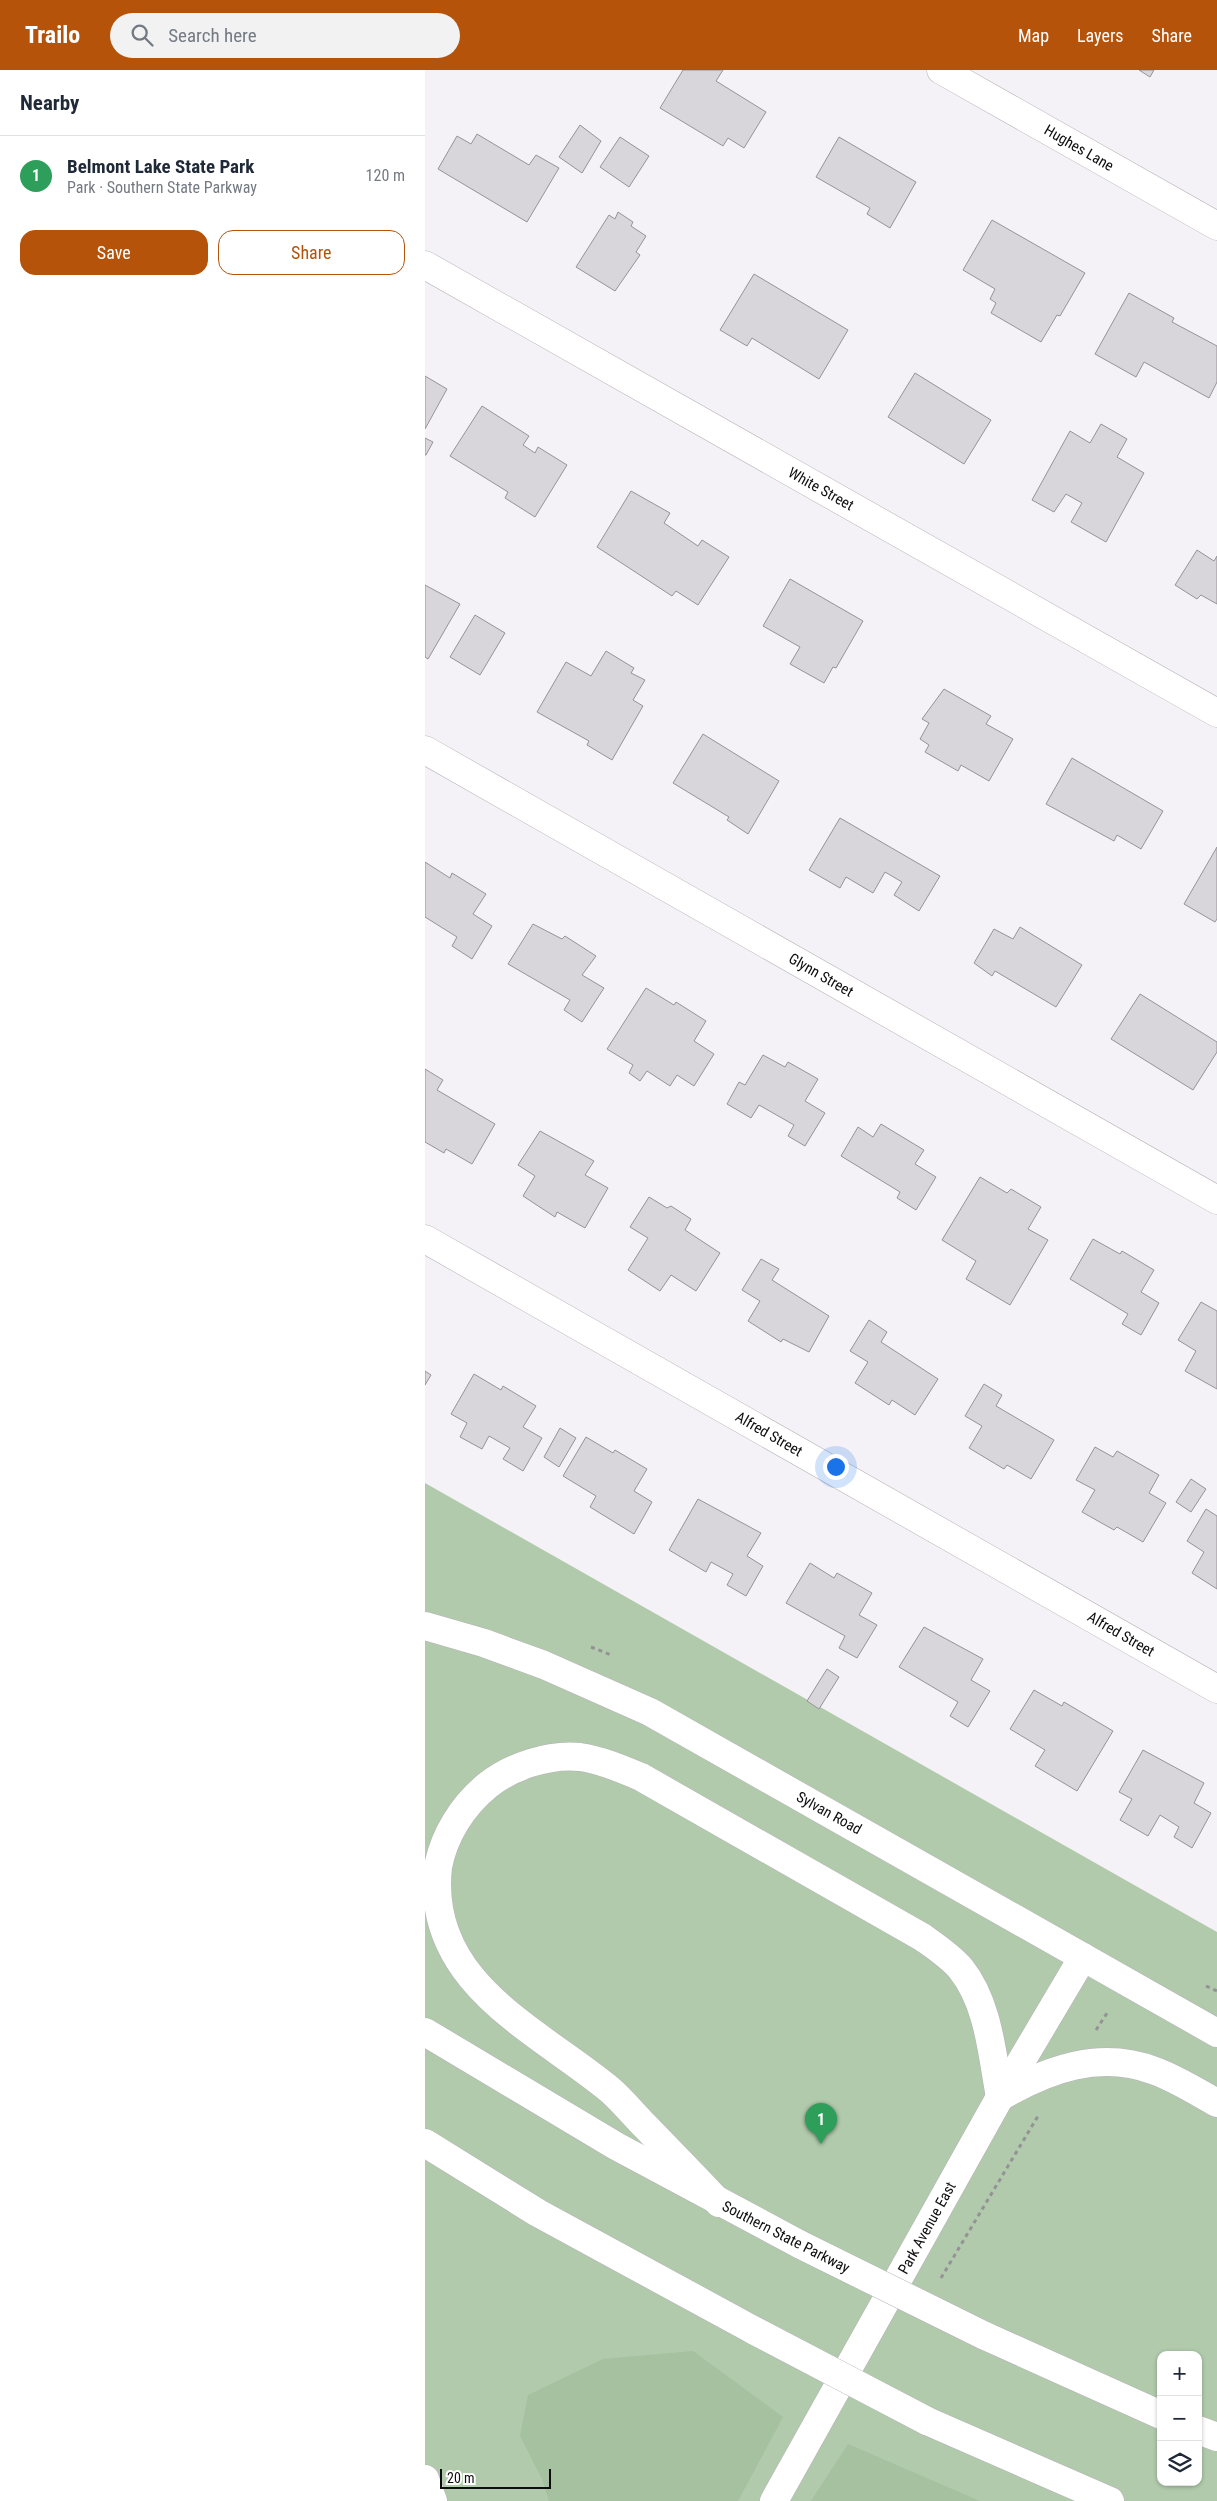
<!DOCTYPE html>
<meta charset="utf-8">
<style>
:root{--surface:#fff;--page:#f2f2f3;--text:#1f2937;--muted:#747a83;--line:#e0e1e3;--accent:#b45309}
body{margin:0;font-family:"Roboto Condensed",sans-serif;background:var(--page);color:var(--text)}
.controls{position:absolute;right:15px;bottom:15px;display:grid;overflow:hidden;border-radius:10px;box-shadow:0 1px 4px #0004}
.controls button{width:45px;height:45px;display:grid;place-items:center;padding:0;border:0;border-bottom:1px solid var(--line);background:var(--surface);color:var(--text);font:25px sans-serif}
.scale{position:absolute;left:15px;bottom:12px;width:111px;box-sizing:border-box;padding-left:5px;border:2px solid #0e0d0f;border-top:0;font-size:14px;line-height:18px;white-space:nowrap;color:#0e0d0f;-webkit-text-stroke:4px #fff;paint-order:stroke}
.you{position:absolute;left:410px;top:1396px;width:18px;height:18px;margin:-12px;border:4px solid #fff;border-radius:50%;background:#1a73e8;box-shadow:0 0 0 8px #1a73e833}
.badge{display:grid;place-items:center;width:32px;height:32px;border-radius:50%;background:var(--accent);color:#fff;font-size:16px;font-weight:700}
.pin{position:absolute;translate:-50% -41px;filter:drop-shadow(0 1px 2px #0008)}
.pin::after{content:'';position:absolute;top:26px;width:18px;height:15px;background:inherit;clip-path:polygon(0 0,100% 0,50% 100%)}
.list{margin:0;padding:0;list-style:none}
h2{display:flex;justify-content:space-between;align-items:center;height:65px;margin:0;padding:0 20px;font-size:21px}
h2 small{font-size:16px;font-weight:400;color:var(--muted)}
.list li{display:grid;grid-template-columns:32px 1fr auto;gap:15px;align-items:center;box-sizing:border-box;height:80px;padding:0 20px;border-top:1px solid var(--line)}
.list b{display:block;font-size:19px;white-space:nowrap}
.list p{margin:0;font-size:16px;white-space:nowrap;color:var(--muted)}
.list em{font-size:16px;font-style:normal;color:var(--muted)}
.actions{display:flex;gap:10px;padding:15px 20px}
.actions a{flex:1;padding:11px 0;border:1px solid var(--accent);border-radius:15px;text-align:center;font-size:18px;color:var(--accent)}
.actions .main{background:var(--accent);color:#fff}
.icon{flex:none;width:28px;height:28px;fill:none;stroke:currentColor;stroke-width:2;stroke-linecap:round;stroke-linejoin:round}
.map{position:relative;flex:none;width:792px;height:2431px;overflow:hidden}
header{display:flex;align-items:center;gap:30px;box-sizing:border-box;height:70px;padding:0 25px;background:var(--accent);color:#fff}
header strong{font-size:24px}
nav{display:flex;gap:28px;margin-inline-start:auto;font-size:18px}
.search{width:350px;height:45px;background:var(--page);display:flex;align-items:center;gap:12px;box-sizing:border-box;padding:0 18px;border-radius:28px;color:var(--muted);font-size:19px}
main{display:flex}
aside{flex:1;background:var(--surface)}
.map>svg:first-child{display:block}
.green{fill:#b0caab;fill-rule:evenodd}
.forest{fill:#a5c1a0}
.building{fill:#d9d6db;stroke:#969398}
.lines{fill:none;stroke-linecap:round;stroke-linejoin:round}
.minor-casing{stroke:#b7b4b9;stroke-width:29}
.highway-casing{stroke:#b7b4b9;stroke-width:29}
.path{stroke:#949296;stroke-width:3;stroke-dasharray:4 4;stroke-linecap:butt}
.minor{stroke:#fff;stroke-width:28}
.highway{stroke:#fff;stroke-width:28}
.highway-bridge-casing{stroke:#b7b4b9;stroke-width:29;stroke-linecap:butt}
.highway-bridge{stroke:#fff;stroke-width:28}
.labels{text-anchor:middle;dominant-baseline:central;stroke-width:4.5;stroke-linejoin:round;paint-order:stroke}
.street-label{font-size:15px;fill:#0e0d0f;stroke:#fff}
</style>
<header>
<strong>Trailo</strong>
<div class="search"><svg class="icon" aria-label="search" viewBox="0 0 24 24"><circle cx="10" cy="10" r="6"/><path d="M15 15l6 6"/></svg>Search here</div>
<nav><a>Map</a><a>Layers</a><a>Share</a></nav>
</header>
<main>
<aside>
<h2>Nearby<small></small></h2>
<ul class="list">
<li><span class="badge" style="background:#2e9e5b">1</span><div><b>Belmont Lake State Park</b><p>Park · Southern State Parkway</p></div><em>120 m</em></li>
</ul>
<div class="actions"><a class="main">Save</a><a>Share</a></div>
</aside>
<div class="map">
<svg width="792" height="2431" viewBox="0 0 792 2431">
<rect width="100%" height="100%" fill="#f5f2f7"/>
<path class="green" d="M0,1413L792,1862V2431H0ZM736,2285H773V2412H736Z"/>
<g class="forest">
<polygon points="268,2281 358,2347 313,2431 124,2431 117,2409 95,2366 103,2325 178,2289"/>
<polygon points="423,2374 555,2431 386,2431"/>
</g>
<g class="building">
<polygon points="258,0 298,0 291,11 341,42 319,78 303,68 298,76 235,38"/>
<polygon points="714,0 729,0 725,7"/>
<polygon points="155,55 176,71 157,103 134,87"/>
<polygon points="52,64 104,95 111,85 134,98 102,152 13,99 32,66 46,74"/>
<polygon points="195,67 224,86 204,117 175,97"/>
<polygon points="414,67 491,112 465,158 442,144 445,138 391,107"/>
<polygon points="193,142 208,152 206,156 221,166 211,182 215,185 190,221 151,197 184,145 190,149"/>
<polygon points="567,150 660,203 635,246 632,245 616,272 566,243 571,233 565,229 570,219 538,200"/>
<polygon points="329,204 423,260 394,309 327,268 322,276 295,260"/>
<polygon points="704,223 749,248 747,252 792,276 792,312 784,328 719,292 711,307 670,284"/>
<polygon points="490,303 566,350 539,394 463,347"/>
<polygon points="0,306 22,319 0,359"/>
<polygon points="57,336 104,366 98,375 110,383 113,377 142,395 110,447 80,428 83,422 25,386"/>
<polygon points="676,354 702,369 692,387 719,403 681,472 646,452 657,433 641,424 629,442 607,430 645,361 665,373"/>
<polygon points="0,368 8,372 1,385 0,385"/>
<polygon points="206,421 245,443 239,453 273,476 277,470 304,487 273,535 251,521 247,526 172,477"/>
<polygon points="772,480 789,491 792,486 792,534 776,525 772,529 750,515"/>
<polygon points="365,509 438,551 411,598 408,597 399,613 365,594 375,577 338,556"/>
<polygon points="0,515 35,534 3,589 0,587"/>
<polygon points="50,545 80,563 55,605 25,587"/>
<polygon points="181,581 209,598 206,603 220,610 208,630 218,636 187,690 162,675 164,671 112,642 141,592 166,606"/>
<polygon points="519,619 566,646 561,654 588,669 564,711 536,695 533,701 500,682 504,675 495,669 504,653 497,649"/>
<polygon points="278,664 354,711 323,764 302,750 304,747 248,713"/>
<polygon points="647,688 738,741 716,779 692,765 689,771 621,734"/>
<polygon points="415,748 515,806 494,841 469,825 477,812 460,802 448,823 421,807 415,818 384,800"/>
<polygon points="792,777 792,849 790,852 759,834"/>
<polygon points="0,792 25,808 27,803 61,824 48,844 67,856 47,889 27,876 32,867 0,847"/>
<polygon points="108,854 137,869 140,866 171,886 157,905 179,918 157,952 139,940 145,930 83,894"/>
<polygon points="595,857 657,895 631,937 570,901 567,906 549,893 569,859 588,869"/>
<polygon points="221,918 249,935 251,932 281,951 269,971 289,984 269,1016 252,1005 245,1016 222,1001 215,1011 204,1003 208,995 182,979"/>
<polygon points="715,924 792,972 792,982 768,1020 686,969"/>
<polygon points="338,985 360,997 363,992 393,1009 380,1031 400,1043 380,1076 363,1066 369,1055 334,1035 326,1048 302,1034 314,1012 320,1015"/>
<polygon points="0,999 18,1010 12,1020 70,1054 47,1094 21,1079 19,1083 0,1072"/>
<polygon points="456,1054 499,1080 490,1094 511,1107 491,1140 472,1128 475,1122 416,1086 433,1057 448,1067"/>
<polygon points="115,1061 169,1091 160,1105 183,1118 160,1158 132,1142 130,1147 98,1126 110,1106 93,1095"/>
<polygon points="555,1107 582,1123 586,1119 616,1137 603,1159 623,1170 585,1235 541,1209 551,1191 517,1170"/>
<polygon points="224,1127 242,1138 246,1136 266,1149 260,1160 295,1183 271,1221 246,1205 235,1221 203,1200 223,1168 205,1157"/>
<polygon points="668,1169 695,1184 697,1181 729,1200 716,1222 734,1233 716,1265 697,1254 703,1244 645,1209"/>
<polygon points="336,1189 354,1199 347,1210 404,1246 384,1282 358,1269 356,1272 323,1251 335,1231 317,1220"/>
<polygon points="776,1232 792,1241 792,1319 760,1301 771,1281 753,1270"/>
<polygon points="444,1250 462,1262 456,1272 513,1309 490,1345 467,1330 464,1335 430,1313 443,1292 425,1281"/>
<polygon points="0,1301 6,1305 0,1315"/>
<polygon points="49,1304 76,1320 78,1316 111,1336 98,1357 117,1368 98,1401 78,1389 85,1378 64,1366 57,1379 35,1367 42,1353 26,1344"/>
<polygon points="559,1314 577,1325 571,1336 629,1370 606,1409 582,1395 579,1399 544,1378 557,1356 540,1346"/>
<polygon points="135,1358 151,1368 134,1397 119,1387"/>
<polygon points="161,1367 188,1383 190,1380 222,1399 209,1421 227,1432 209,1464 165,1437 171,1426 138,1406"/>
<polygon points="670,1377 688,1387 692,1381 734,1405 724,1423 741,1433 718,1472 692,1457 689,1460 657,1442 670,1420 651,1410"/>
<polygon points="766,1409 781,1419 766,1442 751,1432"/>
<polygon points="273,1429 336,1463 322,1486 338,1496 321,1526 302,1515 308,1504 286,1492 281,1502 244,1480"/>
<polygon points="781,1439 792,1446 792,1519 767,1503 779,1482 762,1471"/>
<polygon points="385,1493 409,1508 412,1503 447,1523 434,1545 452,1555 432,1588 414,1578 420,1566 361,1533"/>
<polygon points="499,1557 558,1589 546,1610 565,1621 543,1657 525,1646 533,1632 474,1597"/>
<polygon points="402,1599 414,1607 394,1639 382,1631"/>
<polygon points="609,1620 637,1636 639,1632 688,1661 652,1721 610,1696 620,1680 585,1659"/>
<polygon points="718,1680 779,1713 769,1733 786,1743 767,1778 749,1767 754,1757 735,1745 723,1766 695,1750 707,1729 694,1722"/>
</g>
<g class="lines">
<defs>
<g id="minor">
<polyline points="516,0 792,156"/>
<polyline points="0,195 792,643"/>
<polyline points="0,680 792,1130"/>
<polyline points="0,1169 792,1619"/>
<polyline points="0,1556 59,1573 119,1595 225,1642 792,1963"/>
<polyline points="349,2431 575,2027 658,1887"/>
</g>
<g id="highway">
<polyline points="0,1962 191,2076 376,2175"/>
<polyline points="0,2073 113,2143 330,2261"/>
<path d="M294,2133C270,2107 245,2082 221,2057C208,2044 197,2030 184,2019C111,1959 0,1912 13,1797C19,1765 38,1735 63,1715C87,1696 124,1684 155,1687C176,1690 197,1699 216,1707L497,1867C511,1877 525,1886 536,1899C564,1934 567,1985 575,2027C623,1999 675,1980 730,2001C752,2009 772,2022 792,2033"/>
<polyline points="558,2265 736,2345"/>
<polyline points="502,2351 685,2431"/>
<polyline points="773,2360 792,2367"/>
<polyline points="0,2409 8,2431"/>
</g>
</defs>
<use href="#minor" class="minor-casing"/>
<use href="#highway" class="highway-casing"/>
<g class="path">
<polyline points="166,1577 186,1585"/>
<polyline points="781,1916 792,1921"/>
<polyline points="671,1960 684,1940"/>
<polyline points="516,2208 613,2046"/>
</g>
<use href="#minor" class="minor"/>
<use href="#highway" class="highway"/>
<defs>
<g id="highway-bridge">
<polyline points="376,2175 558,2265"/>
<polyline points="330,2261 502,2351"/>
</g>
</defs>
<use href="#highway-bridge" class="highway-bridge-casing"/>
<use href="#highway-bridge" class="highway-bridge"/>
</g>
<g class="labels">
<g class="street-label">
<text transform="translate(654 78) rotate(30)">Hughes Lane</text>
<text transform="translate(396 419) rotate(29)">White Street</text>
<text transform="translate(396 905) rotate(30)">Glynn Street</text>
<text transform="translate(344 1364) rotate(30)">Alfred Street</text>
<text transform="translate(696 1564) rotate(30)">Alfred Street</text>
<text transform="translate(404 1743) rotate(29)">Sylvan Road</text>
<text transform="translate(502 2158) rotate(-61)">Park Avenue East</text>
<text transform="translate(361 2167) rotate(27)">Southern State Parkway</text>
</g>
</g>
</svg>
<div class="controls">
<button>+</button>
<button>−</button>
<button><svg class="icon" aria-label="layers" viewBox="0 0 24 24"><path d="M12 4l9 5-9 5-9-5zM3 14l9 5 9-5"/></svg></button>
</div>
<div class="scale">20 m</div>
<div class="you"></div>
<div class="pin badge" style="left:396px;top:2074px;background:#2e9e5b">1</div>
</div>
</main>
